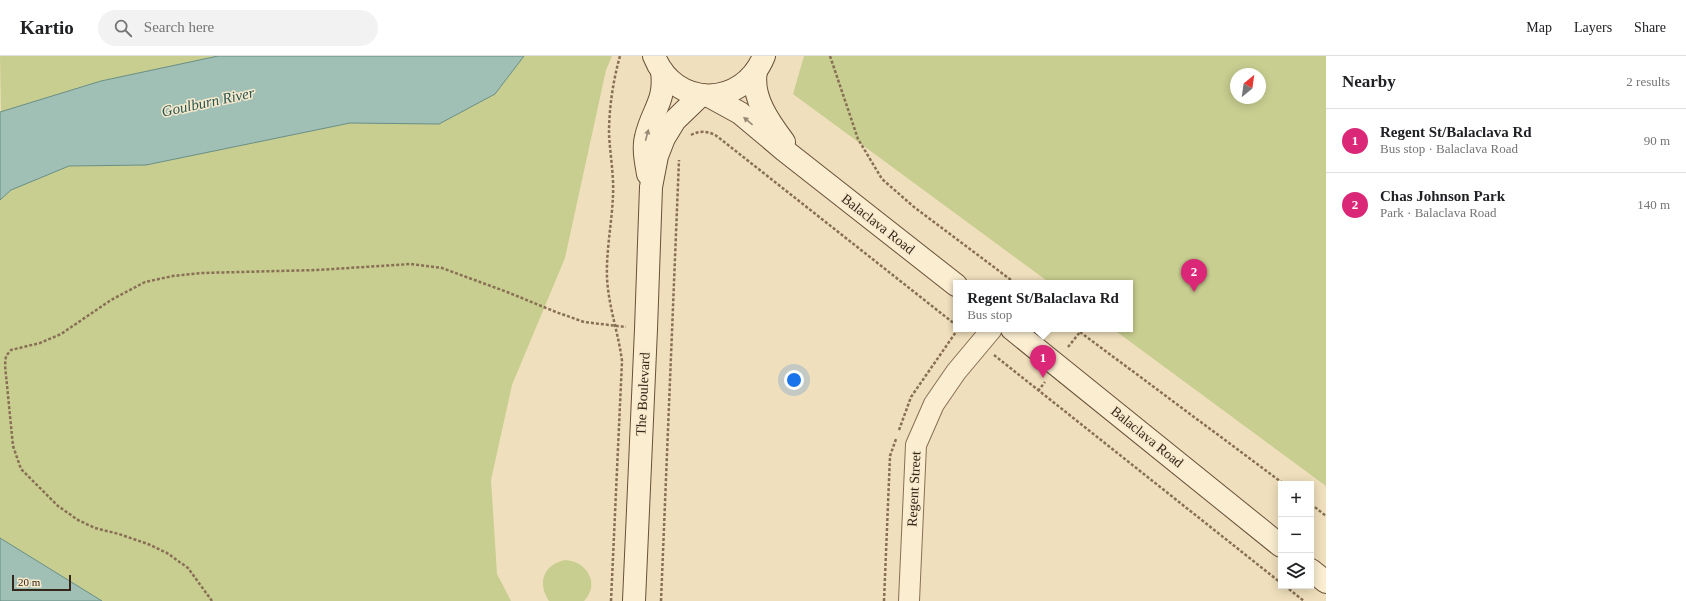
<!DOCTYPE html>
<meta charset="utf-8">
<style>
:root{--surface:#fff;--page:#f2f2f2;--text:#202124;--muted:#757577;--line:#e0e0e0;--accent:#db2777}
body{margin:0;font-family:Georgia,serif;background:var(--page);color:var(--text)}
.controls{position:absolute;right:12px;bottom:12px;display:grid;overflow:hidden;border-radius:0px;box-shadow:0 2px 10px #0003}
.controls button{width:36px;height:36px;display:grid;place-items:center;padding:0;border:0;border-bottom:1px solid var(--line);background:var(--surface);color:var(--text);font:20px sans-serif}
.compass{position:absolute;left:1230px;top:12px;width:36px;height:36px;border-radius:50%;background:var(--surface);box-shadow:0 2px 10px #0003;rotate:29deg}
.scale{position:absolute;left:12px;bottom:10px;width:59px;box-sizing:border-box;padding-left:4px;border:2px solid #36271b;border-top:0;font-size:11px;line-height:14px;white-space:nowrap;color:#36271b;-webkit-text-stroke:3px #f7e9cc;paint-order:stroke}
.you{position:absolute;left:794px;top:324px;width:14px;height:14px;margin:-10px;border:3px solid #fff;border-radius:50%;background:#1a73e8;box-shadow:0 0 0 6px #1a73e833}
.badge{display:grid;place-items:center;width:26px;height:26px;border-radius:50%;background:var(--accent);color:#fff;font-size:13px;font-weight:700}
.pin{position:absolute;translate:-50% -33px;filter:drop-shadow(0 1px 2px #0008)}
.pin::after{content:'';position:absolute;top:21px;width:14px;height:12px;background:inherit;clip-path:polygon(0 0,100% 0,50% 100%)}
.popup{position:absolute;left:953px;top:224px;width:180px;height:52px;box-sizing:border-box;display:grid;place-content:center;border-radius:0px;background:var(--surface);filter:drop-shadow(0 1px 3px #0005);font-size:13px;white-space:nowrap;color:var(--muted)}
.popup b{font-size:15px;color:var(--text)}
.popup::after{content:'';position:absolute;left:50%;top:100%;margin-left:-8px;border:8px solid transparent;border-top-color:var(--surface)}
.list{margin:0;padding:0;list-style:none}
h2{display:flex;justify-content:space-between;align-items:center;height:52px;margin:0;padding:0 16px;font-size:17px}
h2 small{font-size:13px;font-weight:400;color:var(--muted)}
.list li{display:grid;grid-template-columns:26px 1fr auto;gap:12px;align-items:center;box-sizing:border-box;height:64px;padding:0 16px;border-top:1px solid var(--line)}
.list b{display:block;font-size:15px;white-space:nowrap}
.list p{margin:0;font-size:13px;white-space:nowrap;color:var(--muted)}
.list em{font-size:13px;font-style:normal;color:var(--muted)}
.icon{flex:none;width:22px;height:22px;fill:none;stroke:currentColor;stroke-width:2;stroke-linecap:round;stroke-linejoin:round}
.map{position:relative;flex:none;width:1326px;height:545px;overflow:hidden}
header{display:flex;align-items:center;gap:24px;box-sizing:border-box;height:56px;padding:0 20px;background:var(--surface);border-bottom:1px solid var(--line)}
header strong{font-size:19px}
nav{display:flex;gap:22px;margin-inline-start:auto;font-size:14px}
.search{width:280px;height:36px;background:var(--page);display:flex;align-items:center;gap:10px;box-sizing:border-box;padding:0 14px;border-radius:22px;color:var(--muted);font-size:15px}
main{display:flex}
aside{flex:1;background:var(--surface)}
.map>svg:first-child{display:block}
.green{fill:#c8ce90;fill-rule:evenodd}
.water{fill:#a0c0b6;stroke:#688e84}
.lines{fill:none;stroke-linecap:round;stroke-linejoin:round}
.street-casing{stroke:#886f55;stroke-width:22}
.secondary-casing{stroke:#695039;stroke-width:24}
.path{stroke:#886f55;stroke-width:2.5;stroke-dasharray:3 2;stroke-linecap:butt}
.street{stroke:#faedd0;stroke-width:20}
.secondary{stroke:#faedd0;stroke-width:22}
.oneway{fill:#988a76}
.labels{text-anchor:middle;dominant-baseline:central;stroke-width:3;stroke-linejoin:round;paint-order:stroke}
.street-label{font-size:14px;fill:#36271b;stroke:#f7e9cc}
.water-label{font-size:15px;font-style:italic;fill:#295753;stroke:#f7e9cc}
</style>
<header>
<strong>Kartio</strong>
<div class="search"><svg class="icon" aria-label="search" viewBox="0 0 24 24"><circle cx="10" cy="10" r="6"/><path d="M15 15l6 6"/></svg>Search here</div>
<nav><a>Map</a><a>Layers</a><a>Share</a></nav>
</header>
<main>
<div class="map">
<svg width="1326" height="545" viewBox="0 0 1326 545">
<rect width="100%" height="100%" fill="#efdfbc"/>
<g class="green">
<polygon points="0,0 218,0 101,25 1,56"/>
<polygon points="524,0 612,0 606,14 565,202 512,329 491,424 497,518 511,545 102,545 0,482 0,144 11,134 69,110 146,109 350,67 439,68 495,38"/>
<path d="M804,0H1326V430L1113,273H1130V227H1050L793,38ZM1236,18H1260V42H1236Z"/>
<path d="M565,504C586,505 601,527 584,545H549C537,527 543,509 565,504Z"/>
</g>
<g class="water">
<polygon points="218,0 524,0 495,38 439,68 350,67 146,109 69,110 11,134 0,144 0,56 101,25"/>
<polygon points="0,482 102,545 0,545"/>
</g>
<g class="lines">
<defs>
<polyline id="street" points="909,545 916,389 934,348 956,316 992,273"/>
<g id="secondary">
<path d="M654,0C675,53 743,52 764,0"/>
<path d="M756,15C751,41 769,66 784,86"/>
<polyline points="709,40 740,57 784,94 956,229"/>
<path d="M648,118C646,106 643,93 646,81C652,54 666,46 662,15"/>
<polyline points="1012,273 1281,490"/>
<polyline points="1311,514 1326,526"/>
<polyline points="634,545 646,273 651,131 657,100 664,82 675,64 701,39"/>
</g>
</defs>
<use href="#street" class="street-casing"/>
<use href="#secondary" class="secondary-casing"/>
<g class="path">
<polyline points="830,0 858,83 882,123 914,151 1015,227"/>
<path d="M691,79C700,74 710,75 718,81L956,269"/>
<polyline points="1076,273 1284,428"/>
<polyline points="1068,291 1080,276"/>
<polyline points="994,299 1281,527"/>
<polyline points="1038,335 1045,326"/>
<polyline points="899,374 911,341 958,273"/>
<polyline points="1311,448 1326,460"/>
<polyline points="1285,530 1304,545"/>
<polyline points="212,545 188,512 167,497 148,488 119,478 95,472 78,464 58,450 21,413 13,390 5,309 6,300 11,294 40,287 61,278 111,244 145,226 173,220 202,217 317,214 411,208 442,212 507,236 556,256 584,266 626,271"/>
<path d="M611,545L622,305C619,281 611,258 608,233C604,204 612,169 613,139C614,119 610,98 609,78C609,52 613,25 620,0"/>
<polyline points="661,545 679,104"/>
<polyline points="884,545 890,400 896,383"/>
</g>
<use href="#street" class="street"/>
<use href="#secondary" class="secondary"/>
</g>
<defs><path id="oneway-solid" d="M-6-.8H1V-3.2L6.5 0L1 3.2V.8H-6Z"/></defs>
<g class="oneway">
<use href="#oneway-solid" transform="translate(748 65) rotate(-140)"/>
<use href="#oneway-solid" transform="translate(647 79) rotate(-75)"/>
</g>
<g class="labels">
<g class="street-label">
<text transform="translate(878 168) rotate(38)">Balaclava Road</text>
<text transform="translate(643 338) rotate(-87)">The Boulevard</text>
<text transform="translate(1147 381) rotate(39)">Balaclava Road</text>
<text transform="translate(914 433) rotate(-87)">Regent Street</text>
</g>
<g class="water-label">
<text transform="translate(208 46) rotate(-12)">Goulburn River</text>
</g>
</g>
</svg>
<div class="controls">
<button>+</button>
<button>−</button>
<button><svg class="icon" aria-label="layers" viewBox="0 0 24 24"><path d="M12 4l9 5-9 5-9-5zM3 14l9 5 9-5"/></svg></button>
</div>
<svg class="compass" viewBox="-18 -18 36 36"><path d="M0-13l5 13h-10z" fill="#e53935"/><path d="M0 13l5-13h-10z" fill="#757577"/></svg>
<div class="scale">20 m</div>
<div class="you"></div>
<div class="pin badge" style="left:1043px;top:322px">1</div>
<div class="popup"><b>Regent St/Balaclava Rd</b>Bus stop</div>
<div class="pin badge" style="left:1194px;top:236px">2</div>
</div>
<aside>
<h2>Nearby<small>2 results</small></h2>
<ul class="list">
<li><span class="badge">1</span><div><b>Regent St/Balaclava Rd</b><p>Bus stop · Balaclava Road</p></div><em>90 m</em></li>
<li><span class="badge">2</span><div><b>Chas Johnson Park</b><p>Park · Balaclava Road</p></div><em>140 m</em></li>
</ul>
</aside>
</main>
